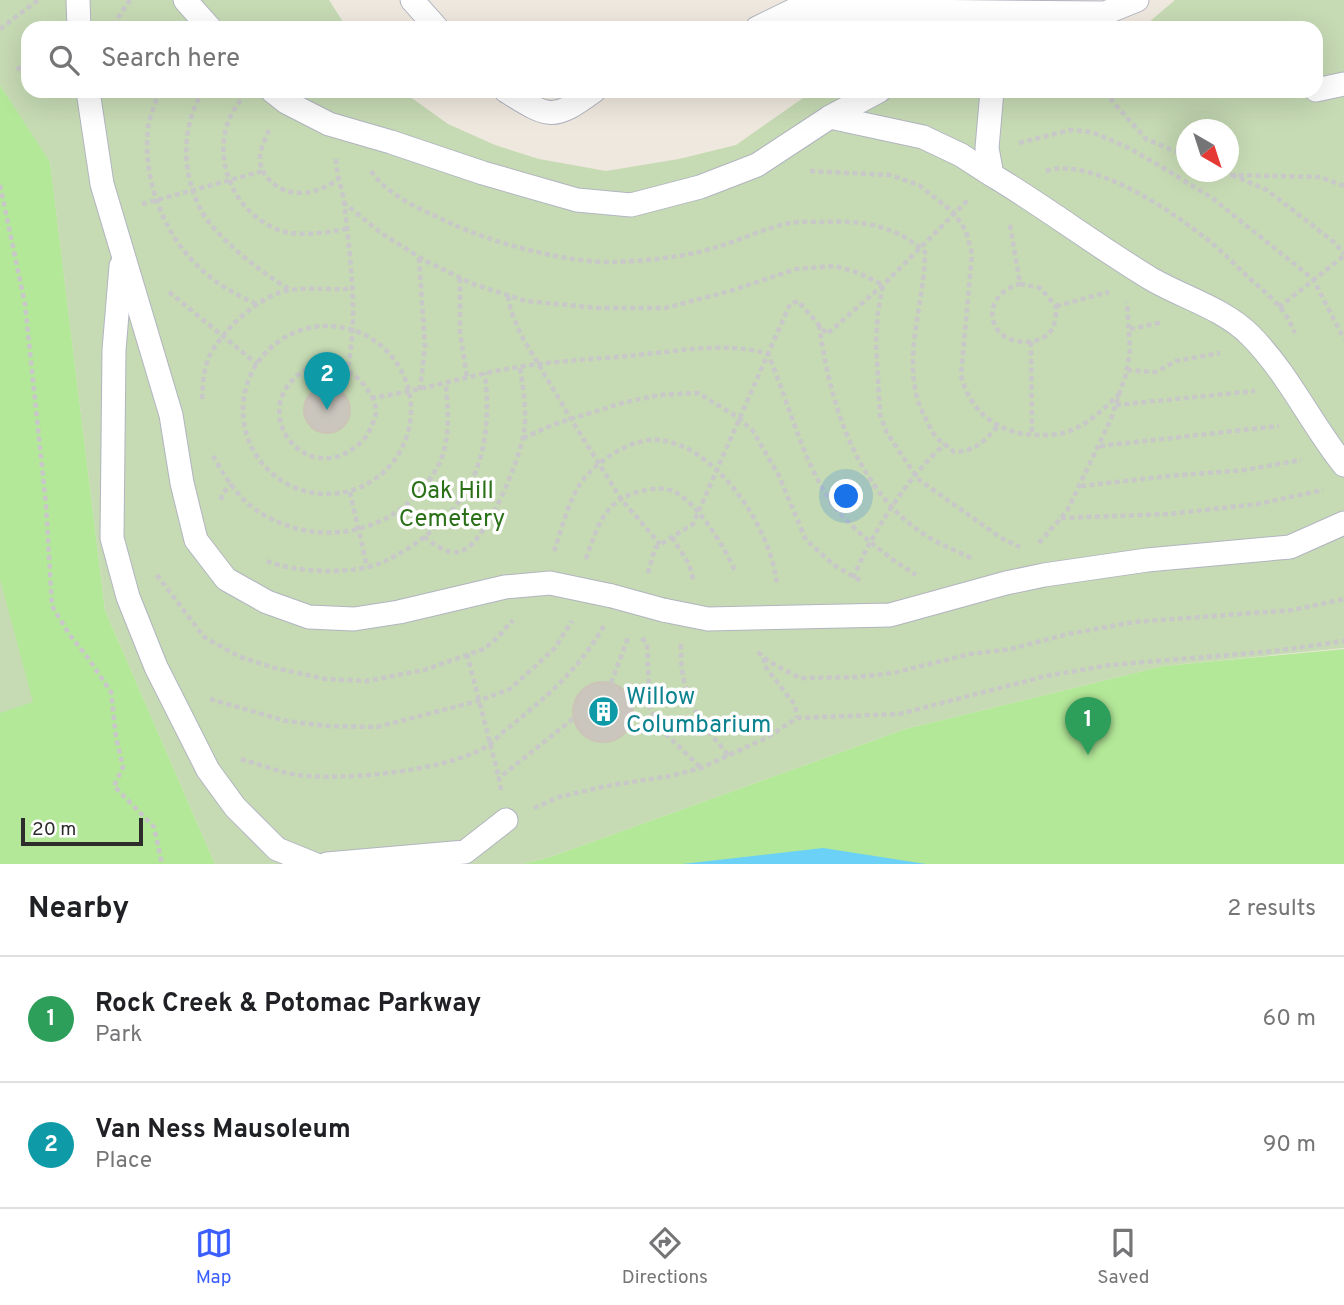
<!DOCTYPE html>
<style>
:root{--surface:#fff;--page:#f6f6f6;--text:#202124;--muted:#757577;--line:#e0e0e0;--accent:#3b5fff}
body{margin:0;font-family:Overpass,sans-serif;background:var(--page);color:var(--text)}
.compass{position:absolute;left:1176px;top:119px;width:63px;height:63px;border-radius:50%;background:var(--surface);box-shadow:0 7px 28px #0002;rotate:141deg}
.scale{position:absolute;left:21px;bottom:18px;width:122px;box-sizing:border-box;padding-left:7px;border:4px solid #2c2c2c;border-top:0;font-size:19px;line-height:24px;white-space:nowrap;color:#2c2c2c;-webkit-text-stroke:5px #fff;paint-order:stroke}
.you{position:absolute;left:847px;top:497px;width:24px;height:24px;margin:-18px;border:5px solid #fff;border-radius:50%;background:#1a73e8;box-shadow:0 0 0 10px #1a73e833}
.badge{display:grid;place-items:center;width:46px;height:46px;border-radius:50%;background:var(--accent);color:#fff;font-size:23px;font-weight:700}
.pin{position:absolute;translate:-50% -58px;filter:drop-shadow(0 2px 4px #0008)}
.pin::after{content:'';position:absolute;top:37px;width:24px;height:21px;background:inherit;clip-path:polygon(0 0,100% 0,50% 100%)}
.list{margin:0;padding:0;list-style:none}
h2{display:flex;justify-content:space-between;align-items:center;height:91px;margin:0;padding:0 28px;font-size:30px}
h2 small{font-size:23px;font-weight:400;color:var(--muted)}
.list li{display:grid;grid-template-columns:46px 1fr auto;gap:21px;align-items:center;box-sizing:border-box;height:126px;padding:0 28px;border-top:2px solid var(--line)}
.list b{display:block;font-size:26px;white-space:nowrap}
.list p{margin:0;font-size:23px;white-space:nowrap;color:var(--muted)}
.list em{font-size:23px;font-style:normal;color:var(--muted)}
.icon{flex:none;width:38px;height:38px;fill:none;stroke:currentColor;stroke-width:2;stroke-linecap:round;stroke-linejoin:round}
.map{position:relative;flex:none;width:1344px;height:864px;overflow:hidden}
.search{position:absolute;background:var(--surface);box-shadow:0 7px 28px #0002;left:21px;right:21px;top:21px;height:77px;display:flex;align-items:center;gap:18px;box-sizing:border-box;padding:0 24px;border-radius:21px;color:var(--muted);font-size:26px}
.sheet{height:343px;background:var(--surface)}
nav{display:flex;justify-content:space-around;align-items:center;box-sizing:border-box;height:98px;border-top:2px solid var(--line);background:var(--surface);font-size:19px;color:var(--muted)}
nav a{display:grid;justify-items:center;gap:4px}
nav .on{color:var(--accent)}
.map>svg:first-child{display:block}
.green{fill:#b3e898}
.cemetery{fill:#c6dab4;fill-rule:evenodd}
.water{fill:#6cd1f6}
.building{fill:#cac5bd;stroke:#cbc4b7;stroke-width:2}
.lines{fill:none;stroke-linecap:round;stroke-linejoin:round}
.lane-casing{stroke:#b2b5c1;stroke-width:25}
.path{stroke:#c8c8c8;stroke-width:4.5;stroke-dasharray:5 3.5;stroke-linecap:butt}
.lane{stroke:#fff;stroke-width:23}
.lane-bridge-casing{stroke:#b2b5c1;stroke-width:25;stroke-linecap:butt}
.lane-bridge{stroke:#fff;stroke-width:23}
.labels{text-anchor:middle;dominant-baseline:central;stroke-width:7;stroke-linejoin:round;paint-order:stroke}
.park-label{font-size:24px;fill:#297016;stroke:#fff}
.culture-label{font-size:24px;fill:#0d838f;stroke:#fff;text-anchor:start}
</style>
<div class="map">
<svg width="1344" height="864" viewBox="0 0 1344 864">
<rect width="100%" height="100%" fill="#efe8de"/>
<g class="green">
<polygon points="0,85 50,161 105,610 215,864 0,864"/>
<polygon points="1344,649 1344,864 522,864 550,857 905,729 1163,666"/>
</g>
<g class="cemetery">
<path d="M0,0H329L347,28H28V91H402L448,124L495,145L539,159L606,171L679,159L736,145L813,91H1316V28H1142L1175,0H1344V648L1163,666L905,729L550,857L522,864H215L105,610L50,162L0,85ZM1186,130H1228V172H1186Z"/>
<polygon points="907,14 1115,28 890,28"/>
<polygon points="0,579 33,702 0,713"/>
</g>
<polygon class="water" points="823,848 926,864 682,864"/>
<g class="building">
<circle cx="327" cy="410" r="23"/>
<circle cx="603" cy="712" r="30"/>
</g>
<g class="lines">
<defs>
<g id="lane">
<polyline points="78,0 79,28"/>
<polyline points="185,0 210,28"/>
<polyline points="412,0 437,28"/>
<polyline points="757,28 794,10 1105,13 1137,0"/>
<polyline points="1316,90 1344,84"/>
<polyline points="88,91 102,184 171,415 182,483 196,540 226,579 267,602 309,617 354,619 399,612 505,587 550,583 612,596"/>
<polyline points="272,91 286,102 329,124 391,142 483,173 577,200 631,205 700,187 757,165 830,117 879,91"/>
<path d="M506,91C548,117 552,122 594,91"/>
<path d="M992,91L987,148L992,175C1047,208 1098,247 1153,280C1185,298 1224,309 1250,335C1288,373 1311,424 1344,465"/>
<polyline points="830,117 923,137 961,155 992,175"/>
<polyline points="121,266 114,350 112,538 128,597 156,667 208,770 235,807 277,849 314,864"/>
<polyline points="663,610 708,619 890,615 1006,583 1044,575 1147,560 1290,547 1344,523"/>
<polyline points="327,864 465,852 506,820"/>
</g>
</defs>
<use href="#lane" class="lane-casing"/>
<g class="path">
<polyline points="113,25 130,0"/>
<polyline points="0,29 38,0"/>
<polyline points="17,70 28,61"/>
<path d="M159,91C156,103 150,115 148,127C142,185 167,245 214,280C227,290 242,297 256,304"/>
<path d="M203,91C181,127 181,172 201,210C214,236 263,274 289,289"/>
<polyline points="1106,91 1113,102 1146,139 1186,156"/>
<path d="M241,100C204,144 229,214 282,231C301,237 327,232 346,229"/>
<path d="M269,130C266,138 261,147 260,156C259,163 262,171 266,176C285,200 316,196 338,179"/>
<polyline points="1019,143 1070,130 1092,132 1129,148 1170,172 1212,198 1313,279 1344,339"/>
<path d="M336,159C336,174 342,188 344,202C350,255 359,318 347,371"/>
<path d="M371,171C389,197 423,210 450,223C492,243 567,263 614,262C647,261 683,257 714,248C739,241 764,228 790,223C800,221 812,222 822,222C861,220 895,225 925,252C925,307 897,367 926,419C929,425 932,433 937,438C942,443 949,447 954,452C975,451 984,442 997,427"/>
<path d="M810,171L890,175L919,185L954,213L966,231L972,254L961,375C970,414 1002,436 1041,435C1048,435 1057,435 1063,433C1086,427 1105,408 1121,392"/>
<path d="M1046,171C1092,156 1173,212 1208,240C1222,251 1234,264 1247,276C1260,288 1275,299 1285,314C1289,320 1292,327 1295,333"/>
<polyline points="1222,172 1232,175 1320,177 1344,186"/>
<polyline points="1232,175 1267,190 1335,243 1344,254"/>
<polyline points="0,185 25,304 46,505 52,606 69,634 88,658 111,692 116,737 123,767 114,786 154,827 162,864"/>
<polyline points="343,202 381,233 424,260 473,284 526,301 598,308 665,308 730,291 796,269 835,266 859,273 883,285 878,312 876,342 880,415 887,433 918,479 1001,538 1020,547"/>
<polyline points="142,204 263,171"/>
<polyline points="1010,225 1020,284"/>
<polyline points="419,258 425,346 420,390"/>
<polyline points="460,278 460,332 467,378"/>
<path d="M1020,284L1040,288L1056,306C1056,314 1056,325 1050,332C1039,346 1007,345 997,329C984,308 1000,289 1020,284Z"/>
<polyline points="169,292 257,364"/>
<polyline points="508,296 511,311 521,335 571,419 621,499 660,544"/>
<polyline points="1056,306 1109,292"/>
<polyline points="1279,307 1344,256"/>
<path d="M819,325C830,402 855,489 925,535C939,544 957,551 973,559"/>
<circle cx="327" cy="410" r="84"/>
<polyline points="1130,329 1163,322"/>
<polyline points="1031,342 1032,435"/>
<path d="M315,365C325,367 337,367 347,371C360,376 377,399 376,413C375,420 369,433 365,438C308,501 234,401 315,365Z"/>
<polyline points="1127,370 1156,372 1176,361 1220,353"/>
<path d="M371,398C421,391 468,375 518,367C560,360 603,359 646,354C686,350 729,342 768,354C788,400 799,449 825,493C843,524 886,556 916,575"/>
<path d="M202,399C203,385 203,371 209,357C222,330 260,294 291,290C310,287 331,290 351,289"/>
<polyline points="1116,405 1255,391"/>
<polyline points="523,438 555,424 622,403 659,395 698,393 739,418 753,431 779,476 806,540 834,565 861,581"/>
<polyline points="1100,446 1279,426"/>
<path d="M213,456C223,474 239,499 256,510C319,552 399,534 437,468C451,443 448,411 446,384"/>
<polyline points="1081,486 1169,476 1245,470 1301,460"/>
<polyline points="350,492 367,567"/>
<polyline points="221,500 223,493 232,484"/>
<polyline points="1061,518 1169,514 1258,504 1323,490"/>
<path d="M424,537C433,543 446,554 458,552C485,549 521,456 524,432C527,411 523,387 520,367"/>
<polyline points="672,537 689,564 694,582"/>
<polyline points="1039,543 1067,511 1111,419 1126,374 1130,350 1127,302"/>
<path d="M554,551C563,526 570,492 589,473C605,456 636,437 660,440C719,447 773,532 777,586"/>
<path d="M586,559C592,541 599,519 612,506C620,498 630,494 641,491C651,489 663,487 673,491C697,502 725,547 735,571"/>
<path d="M267,561C295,573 355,575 383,562C418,546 452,518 470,484C488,449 489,411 485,373"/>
<polyline points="648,573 655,548 693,524 790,304 798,301 827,334 883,285 970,198"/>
<polyline points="157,575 204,637 240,657 275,668 325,679 367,681 424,670 484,649 497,638 513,620"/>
<path d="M853,578C872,533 908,476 945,444"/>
<polyline points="642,638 647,644 650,709 665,733 701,768"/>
<path d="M681,644C680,697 696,716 728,755"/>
<polyline points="758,652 768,661 800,678 857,677 893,673 970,654 1011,649 1068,634 1134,622 1293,610 1344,599"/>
<polyline points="467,654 499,778"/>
<polyline points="764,658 764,665 795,705 797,718"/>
<polyline points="611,683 629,635"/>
<polyline points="210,699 286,721 327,726 377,727 478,701 510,689 554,649 572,621"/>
<path d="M241,759C259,764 278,772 297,775C343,781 452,771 490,744C496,740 500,734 506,730C547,696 576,673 604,626"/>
<polyline points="501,790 499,778 574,718"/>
<polyline points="534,808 559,797 606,786 670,776 701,768 766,738 797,718 899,714 1046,676 1110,665 1275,651 1344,641"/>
</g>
<use href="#lane" class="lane"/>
<defs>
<polyline id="lane-bridge" points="612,596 663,610"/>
</defs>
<use href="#lane-bridge" class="lane-bridge-casing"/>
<use href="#lane-bridge" class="lane-bridge"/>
</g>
<defs>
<symbol id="building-disc" viewBox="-11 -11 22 22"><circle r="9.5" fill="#0f9aa8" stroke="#fff"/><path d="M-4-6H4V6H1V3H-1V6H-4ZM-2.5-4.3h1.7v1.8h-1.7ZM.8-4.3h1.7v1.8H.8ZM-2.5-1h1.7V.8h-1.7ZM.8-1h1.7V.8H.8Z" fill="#fff"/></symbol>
</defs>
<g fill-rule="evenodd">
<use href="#building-disc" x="586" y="694" width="35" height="35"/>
</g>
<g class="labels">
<g class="park-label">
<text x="452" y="492">Oak Hill<tspan x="452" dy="28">Cemetery</tspan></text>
</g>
<g class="culture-label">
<text x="626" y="698">Willow<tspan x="626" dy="28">Columbarium</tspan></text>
</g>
</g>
</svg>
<svg class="compass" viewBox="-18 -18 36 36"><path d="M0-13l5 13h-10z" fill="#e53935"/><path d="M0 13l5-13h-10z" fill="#757577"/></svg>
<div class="scale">20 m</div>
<div class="you"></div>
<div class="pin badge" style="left:1088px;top:755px;background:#2e9e5b">1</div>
<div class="pin badge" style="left:327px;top:410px;background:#0f9aa8">2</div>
<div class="search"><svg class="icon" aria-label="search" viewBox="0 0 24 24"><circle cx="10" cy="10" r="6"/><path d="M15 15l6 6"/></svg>Search here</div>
</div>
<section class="sheet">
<h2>Nearby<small>2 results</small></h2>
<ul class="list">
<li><span class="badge" style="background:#2e9e5b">1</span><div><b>Rock Creek &amp; Potomac Parkway</b><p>Park</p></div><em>60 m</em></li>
<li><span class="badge" style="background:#0f9aa8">2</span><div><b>Van Ness Mausoleum</b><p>Place</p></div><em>90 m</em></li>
</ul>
</section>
<nav>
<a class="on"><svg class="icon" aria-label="map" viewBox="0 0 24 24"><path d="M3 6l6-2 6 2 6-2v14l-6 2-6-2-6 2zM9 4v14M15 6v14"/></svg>Map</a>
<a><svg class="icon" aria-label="directions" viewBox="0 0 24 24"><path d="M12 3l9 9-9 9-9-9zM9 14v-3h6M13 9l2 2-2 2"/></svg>Directions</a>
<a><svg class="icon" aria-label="saved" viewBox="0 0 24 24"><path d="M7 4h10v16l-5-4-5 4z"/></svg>Saved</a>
</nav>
